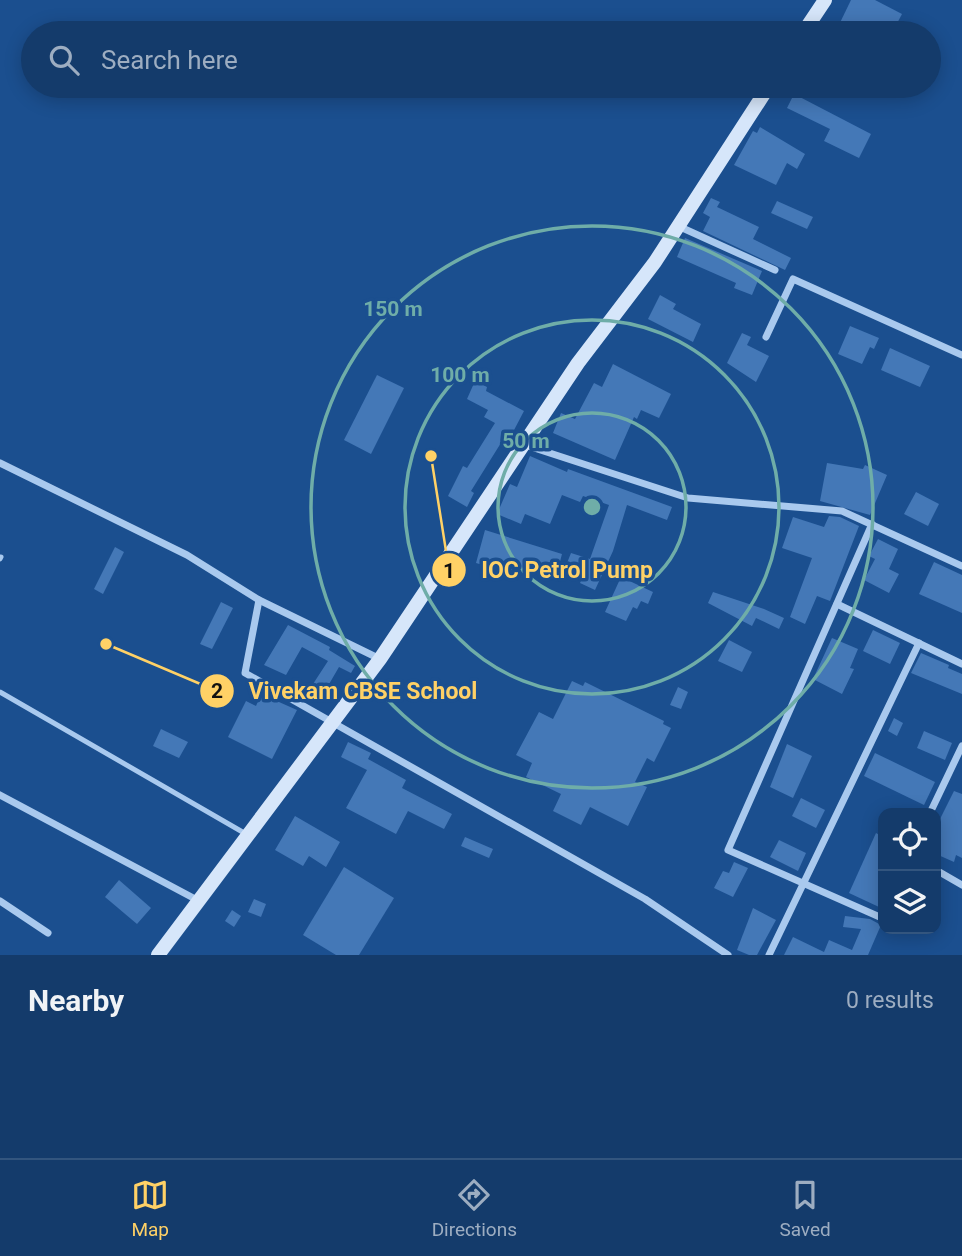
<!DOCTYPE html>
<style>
:root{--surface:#143b6b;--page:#1d4271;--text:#f1f3f6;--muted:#9dadc1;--line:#33557e;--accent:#ffd166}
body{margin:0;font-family:Roboto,sans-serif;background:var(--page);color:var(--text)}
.controls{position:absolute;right:21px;bottom:21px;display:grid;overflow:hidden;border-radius:14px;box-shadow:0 4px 18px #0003}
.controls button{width:63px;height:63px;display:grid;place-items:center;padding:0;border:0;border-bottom:2px solid var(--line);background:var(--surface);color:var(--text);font:35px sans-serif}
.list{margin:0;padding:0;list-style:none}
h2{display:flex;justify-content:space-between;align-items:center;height:91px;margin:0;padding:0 28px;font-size:30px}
h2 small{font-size:23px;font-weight:400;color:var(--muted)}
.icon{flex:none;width:38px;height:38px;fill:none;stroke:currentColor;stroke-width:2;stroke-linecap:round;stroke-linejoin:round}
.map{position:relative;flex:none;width:962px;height:955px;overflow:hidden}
.search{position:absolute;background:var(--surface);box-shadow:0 4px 18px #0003;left:21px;right:21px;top:21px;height:77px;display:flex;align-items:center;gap:18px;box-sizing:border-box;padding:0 24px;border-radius:38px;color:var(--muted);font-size:26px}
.sheet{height:203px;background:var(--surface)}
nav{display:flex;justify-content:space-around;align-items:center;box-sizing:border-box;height:98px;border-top:2px solid var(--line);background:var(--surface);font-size:19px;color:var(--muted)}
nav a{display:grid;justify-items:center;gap:4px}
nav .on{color:var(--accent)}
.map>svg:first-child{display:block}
.building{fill:#4478b7}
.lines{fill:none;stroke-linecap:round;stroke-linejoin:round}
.lane{stroke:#a9c9ee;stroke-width:5}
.street{stroke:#a9c9ee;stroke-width:7}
.secondary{stroke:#d6e6fa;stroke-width:14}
.ring{fill:none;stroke:#6fada8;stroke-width:3.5}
.centre{fill:#6fada8;stroke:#1b4f8f;stroke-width:3.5}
.ring-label{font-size:21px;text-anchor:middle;font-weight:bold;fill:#6fada8;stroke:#1b4f8f;stroke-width:7;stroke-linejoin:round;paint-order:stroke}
.leader{fill:none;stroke:#ffd166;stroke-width:2.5}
.callout-dot{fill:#ffd166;stroke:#1b4f8f;stroke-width:2.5}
.mark-label{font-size:21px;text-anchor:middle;font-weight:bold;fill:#111}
.callout-label{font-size:23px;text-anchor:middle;font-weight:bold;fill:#ffd166;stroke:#1b4f8f;stroke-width:7;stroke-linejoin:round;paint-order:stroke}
</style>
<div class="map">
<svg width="962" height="955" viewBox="0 0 962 955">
<rect width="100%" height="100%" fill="#1b4f8f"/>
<g class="building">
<polygon points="851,0 875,0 902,14 892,33 835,33"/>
<polygon points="794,94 871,134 859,158 824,141 830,129 787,108"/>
<polygon points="760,127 805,154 797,169 787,163 776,185 734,165 753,131 757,133"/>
<polygon points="711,198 720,202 717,207 759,227 753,239 791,258 785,270 703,231 710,217 703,213"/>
<polygon points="777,201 813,217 807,229 771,213"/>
<polygon points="685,238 762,271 752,295 734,288 736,283 677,257"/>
<polygon points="660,295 676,304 673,309 701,324 693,342 648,319"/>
<polygon points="850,326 879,338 874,349 870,347 862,364 838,354"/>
<polygon points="742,333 751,337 747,345 769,356 756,382 727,363"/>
<polygon points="890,348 930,366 920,387 881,370"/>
<polygon points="613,364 671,394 659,418 641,410 637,419 634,417 615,460 553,433 561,413 575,419 594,383 602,387"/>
<polygon points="377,375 404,388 371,454 344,440"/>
<polygon points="475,381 487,387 486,391 524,411 513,432 509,430 471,491 474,493 467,507 448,496 463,466 467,468 495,423 484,417 488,410 467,399"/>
<polygon points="530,456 567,472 568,469 672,507 667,520 627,505 613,551 595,590 580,583 586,570 567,563 571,553 590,559 609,505 583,496 580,502 562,495 550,524 525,514 521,524 497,514 510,484 517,487"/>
<polygon points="827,463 863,469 865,465 887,475 870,515 820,501"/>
<polygon points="916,492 939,504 928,526 904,514"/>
<polygon points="829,516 840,517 859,526 830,601 817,596 805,624 790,617 812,558 782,548 793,517 824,527"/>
<polygon points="485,530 562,554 557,573 546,570 544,575 521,569 519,576 476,563"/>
<polygon points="878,539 898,549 889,569 899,574 889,593 864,580 875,559 869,556"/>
<polygon points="115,547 124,552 103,594 94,589"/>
<polygon points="934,562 962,575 962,613 919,594"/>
<polygon points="621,577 653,592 648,604 641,601 637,609 633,607 626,621 605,612"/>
<polygon points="713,592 764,609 784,618 779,629 756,618 752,626 708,603"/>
<polygon points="221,602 233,608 212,649 200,644"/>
<polygon points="288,625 330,647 329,650 355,666 351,673 339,667 325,691 313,684 328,661 302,647 286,675 264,665"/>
<polygon points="873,630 900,643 890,664 863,651"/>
<polygon points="832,638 858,649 850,668 854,669 842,694 813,679"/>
<polygon points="729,640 752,652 742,672 718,661"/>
<polygon points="921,653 949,665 948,668 962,674 962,694 911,673"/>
<polygon points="572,681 583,686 585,682 664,721 663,724 671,728 654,762 647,758 635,782 647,787 628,826 590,807 581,825 553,811 561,794 526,777 532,763 516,755 539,712 553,719"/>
<polygon points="678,687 688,692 681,709 670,705"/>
<polygon points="261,694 297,710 272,759 228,737 246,701 256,706"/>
<polygon points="894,718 903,723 897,736 888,731"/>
<polygon points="161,729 188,742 179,758 153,746"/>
<polygon points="924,731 952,743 945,760 917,748"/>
<polygon points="348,742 371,753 368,759 406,780 402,788 452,814 444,829 408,811 396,834 346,808 367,770 341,757"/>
<polygon points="787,744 812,756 793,798 770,787"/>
<polygon points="875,753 935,782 924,805 864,776"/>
<polygon points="954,791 962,794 962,858 956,855 954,862 936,854 936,827"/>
<polygon points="801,798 825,810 816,828 792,816"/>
<polygon points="295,816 340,842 326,867 309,856 303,866 275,850"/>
<polygon points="876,833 883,837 883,896 879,907 849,893"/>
<polygon points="465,837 493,849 489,858 461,846"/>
<polygon points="779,840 806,853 798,871 770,857"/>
<polygon points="734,862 748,868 733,897 714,888 723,871 729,873"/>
<polygon points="344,867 394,898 359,955 336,955 303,935"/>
<polygon points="119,880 151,908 137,924 105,897"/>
<polygon points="254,899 266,904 261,917 248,912"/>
<polygon points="753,908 776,920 757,955 749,955 737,950"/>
<polygon points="232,910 241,916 234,927 225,921"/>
<polygon points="845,916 870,919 881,925 868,955 784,955 793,937 824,952 829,940 852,950 861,929 843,927"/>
</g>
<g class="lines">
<g class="lane">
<polyline points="0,559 1,557"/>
<polyline points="0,692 246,834"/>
</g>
<g class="street">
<polyline points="678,226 775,270"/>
<polyline points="766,337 793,279 962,355"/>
<polyline points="522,444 688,498 842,511 962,566"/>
<polyline points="0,463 187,555 259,600 245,673 645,899 728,955"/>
<polyline points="872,524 728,850 882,918 883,914"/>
<polyline points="259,600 380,659"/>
<polyline points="837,604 962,664"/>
<polyline points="0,795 199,901"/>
<polyline points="930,813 962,746"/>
<polyline points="936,870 962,885"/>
<polyline points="0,901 48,933"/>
<polyline points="769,955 919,643"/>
</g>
<g class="secondary">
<polyline points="803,33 825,0"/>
<polyline points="158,955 380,659 578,363 655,262 769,86"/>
</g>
</g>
<g class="ring">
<circle cx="592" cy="507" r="94"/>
<circle cx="592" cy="507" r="187"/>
<circle cx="592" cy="507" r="281"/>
</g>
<circle cx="592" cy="507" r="10" class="centre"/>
<g class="ring-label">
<text x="393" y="316">150 m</text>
<text x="460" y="382">100 m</text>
<text x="526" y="448">50 m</text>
</g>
<path class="leader" d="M431 456L449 570M106 644L217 691"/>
<g class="callout-dot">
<circle cx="431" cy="456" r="7"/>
<circle cx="106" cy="644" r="7"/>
<circle cx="449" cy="570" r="18"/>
<circle cx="217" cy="691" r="18"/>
</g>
<g class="mark-label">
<text x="449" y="578">1</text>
<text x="217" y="698">2</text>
</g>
<g class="callout-label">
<text x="567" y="578">IOC Petrol Pump</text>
<text x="363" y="699">Vivekam CBSE School</text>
</g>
</svg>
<div class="controls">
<button><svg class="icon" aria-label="locate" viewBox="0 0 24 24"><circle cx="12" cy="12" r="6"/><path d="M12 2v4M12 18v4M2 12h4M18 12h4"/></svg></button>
<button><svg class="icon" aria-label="layers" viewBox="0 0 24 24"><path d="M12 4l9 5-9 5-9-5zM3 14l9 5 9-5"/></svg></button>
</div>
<div class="search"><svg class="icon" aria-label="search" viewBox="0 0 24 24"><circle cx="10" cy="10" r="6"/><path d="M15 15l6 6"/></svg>Search here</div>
</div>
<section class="sheet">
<h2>Nearby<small>0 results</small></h2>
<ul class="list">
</ul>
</section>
<nav>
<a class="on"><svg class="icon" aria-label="map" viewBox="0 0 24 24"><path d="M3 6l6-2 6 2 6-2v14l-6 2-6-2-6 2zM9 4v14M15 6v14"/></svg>Map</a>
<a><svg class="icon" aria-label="directions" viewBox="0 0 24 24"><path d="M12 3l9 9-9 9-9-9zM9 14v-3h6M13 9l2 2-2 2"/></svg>Directions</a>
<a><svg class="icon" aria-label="saved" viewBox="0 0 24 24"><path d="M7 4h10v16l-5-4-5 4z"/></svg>Saved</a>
</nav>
